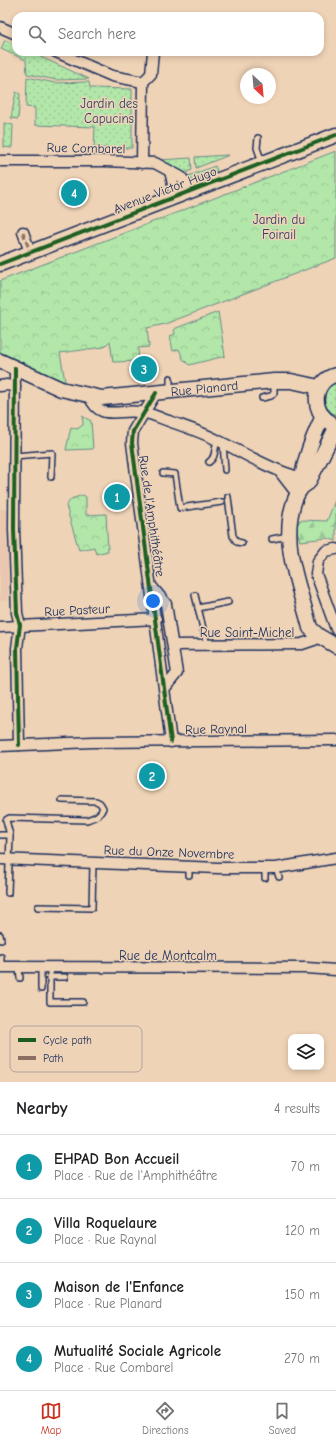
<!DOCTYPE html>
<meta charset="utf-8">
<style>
:root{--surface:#fff;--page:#f2f2f2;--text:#202124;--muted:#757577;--line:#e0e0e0;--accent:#c8321e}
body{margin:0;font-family:"Comic Neue",sans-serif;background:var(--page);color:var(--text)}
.controls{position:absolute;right:12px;bottom:12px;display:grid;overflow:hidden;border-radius:8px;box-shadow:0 2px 6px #0003}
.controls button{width:36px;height:36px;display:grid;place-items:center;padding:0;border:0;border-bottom:1px solid var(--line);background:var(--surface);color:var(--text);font:20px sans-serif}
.compass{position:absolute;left:240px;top:68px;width:36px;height:36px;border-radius:50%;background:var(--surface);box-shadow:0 2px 6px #0003;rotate:154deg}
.you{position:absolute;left:153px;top:601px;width:14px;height:14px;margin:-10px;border:3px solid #fff;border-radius:50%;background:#1a73e8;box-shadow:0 0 0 6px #1a73e833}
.badge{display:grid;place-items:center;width:26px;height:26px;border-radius:50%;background:var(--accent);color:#fff;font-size:13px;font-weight:700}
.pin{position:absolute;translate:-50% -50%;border:2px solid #fff;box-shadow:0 1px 4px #0006}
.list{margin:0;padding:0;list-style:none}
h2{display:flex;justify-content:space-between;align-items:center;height:52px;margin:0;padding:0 16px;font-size:17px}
h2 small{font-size:13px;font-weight:400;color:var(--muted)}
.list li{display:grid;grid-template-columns:26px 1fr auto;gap:12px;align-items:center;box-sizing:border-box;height:64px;padding:0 16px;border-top:1px solid var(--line)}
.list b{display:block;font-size:15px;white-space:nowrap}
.list p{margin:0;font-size:13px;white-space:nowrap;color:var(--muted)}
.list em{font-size:13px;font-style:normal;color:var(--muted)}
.icon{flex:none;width:22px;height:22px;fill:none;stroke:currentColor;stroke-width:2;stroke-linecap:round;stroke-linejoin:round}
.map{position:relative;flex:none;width:336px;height:1082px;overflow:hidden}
.search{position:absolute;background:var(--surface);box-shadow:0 2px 6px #0003;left:12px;right:12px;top:12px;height:44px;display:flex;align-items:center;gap:10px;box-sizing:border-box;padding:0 14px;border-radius:12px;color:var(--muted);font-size:15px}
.sheet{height:308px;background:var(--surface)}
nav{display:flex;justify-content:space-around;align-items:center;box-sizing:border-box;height:56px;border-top:1px solid var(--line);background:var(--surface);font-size:11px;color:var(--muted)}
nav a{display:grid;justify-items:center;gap:2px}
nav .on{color:var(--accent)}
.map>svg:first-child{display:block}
.built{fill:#eac7b0}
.grass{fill:url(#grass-dots);stroke:#668b84}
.forest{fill:url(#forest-firs);stroke:#668b84}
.park{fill:url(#park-crowns);stroke:#668b84}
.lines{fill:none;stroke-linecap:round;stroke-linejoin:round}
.service-casing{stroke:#1b2f5e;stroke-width:8}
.minor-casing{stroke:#1b2f5e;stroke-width:13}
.secondary-casing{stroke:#1b2f5e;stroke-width:17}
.service{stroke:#efd3b6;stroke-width:5}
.minor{stroke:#efd3b6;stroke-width:10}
.secondary{stroke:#efd3b6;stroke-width:14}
.quiet{stroke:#8d6e63;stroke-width:3;stroke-dasharray:6 3;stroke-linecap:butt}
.cycleway-casing{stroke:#efd3b6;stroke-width:6}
.cycleway{stroke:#1b5e20;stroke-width:4}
.labels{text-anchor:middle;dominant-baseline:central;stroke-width:3;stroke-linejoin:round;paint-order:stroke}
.park-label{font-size:13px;fill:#2a4166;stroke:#efd3b6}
.street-label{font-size:13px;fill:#1b2f5e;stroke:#efd3b6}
.key{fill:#efd3b6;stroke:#afa29c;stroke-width:1}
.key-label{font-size:11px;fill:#1b2f5e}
</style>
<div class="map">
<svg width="336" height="1082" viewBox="0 0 336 1082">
<defs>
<pattern id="grass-dots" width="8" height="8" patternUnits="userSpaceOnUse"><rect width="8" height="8" fill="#b2e7a9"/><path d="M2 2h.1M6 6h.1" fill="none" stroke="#98c694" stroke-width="1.8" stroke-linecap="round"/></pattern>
<pattern id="forest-firs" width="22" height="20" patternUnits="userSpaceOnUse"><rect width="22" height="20" fill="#b2e7a9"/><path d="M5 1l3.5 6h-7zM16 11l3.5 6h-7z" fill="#98c694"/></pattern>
<pattern id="park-crowns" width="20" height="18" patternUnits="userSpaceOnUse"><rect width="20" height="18" fill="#b2e7a9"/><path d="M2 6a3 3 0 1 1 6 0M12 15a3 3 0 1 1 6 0" fill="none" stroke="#98c694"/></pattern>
</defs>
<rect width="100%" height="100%" fill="#efd3b6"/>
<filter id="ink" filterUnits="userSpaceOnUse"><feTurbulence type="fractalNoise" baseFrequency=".025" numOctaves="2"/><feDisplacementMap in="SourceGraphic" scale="8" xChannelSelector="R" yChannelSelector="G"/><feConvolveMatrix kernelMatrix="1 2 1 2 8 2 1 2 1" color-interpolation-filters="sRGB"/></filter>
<g filter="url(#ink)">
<polygon class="built" points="0,509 9,509 9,535 8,600 0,601"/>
<g class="grass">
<polygon points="5,40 16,45 16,52 30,52 89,79 56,80 27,74 26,60 1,49"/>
<polygon points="27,77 55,83 89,82 90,88 132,89 132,148 94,148 95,127 35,125 35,108 26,107"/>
<polygon points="16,92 20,94 18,119 11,118"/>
<polygon points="4,123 13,125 12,148 4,147"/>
<polygon points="229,155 196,168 195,157"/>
<polygon points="191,158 192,170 182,174 160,160"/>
<polygon points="215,166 217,171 204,176 205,180 194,181 186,177"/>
<path d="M336,382V415C320,408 320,389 336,382Z"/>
</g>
<polygon class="forest" points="336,498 336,541 328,538 300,541 296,527 300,520 327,521"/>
<g class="park">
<polygon points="336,151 336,258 165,324 147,328 149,347 138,348 139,361 113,362 110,341 104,347 60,353 65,381 62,381 0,352 0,281"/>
<polygon points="218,312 225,356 189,365 183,359 179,349 173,351 170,336 175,334 174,329"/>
<polygon points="82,416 91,421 93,449 66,450 71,427 77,429 83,425 83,422"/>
<polygon points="83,495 86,497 86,515 106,514 108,551 96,554 94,547 79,550 66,506 71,499"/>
</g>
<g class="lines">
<defs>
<g id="service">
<polyline points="258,138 257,148 262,162"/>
<polyline points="170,378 170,391"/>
<polyline points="262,398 271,396 274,393 274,382"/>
<polyline points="223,443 225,470"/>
<polyline points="14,456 52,453 51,477"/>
<path d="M209,462C217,457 213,448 218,440"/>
<polyline points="163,473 175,474 180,508 222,502"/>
<polyline points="228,497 233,536 237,542 242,543"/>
<polyline points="272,539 288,536"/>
<polyline points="195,595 207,645"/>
<polyline points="198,608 228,602"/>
<polyline points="0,835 10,835"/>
<polyline points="265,868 265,878"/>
<polyline points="276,868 279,877"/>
<polyline points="189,875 189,866"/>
<path d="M8,893L10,835L6,820L9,818L87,820C95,817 100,816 103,808L100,803L96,801L62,800"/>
<polyline points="38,907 92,908 93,863"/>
<polyline points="0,935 1,940"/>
<polyline points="1,957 1,967"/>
<polyline points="19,967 20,978"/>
<polyline points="50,967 50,1002 83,1002"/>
<polyline points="50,977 65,977"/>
<polyline points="41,989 41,967"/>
</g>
<g id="minor">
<polyline points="0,27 16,34"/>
<polyline points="56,52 112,76 143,82"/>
<polyline points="0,161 104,161 155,163 181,177 192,190"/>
<polyline points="142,163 143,82 151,74 153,52"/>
<path d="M170,172C173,180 173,188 175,197"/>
<polyline points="23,232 30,252"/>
<polyline points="15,368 14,529 17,613 20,625 17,648 19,745"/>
<polyline points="0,386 7,385 15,387"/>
<polyline points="156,393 133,431 132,443 171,742"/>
<path d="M89,396C100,422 118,409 139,412C149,412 159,418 169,421C185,427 202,432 217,440C242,452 269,469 295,476L302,486"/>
<polyline points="280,472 297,494"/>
<polyline points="336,549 326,551 318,561 316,574 336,629"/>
<polyline points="152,587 166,604 177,673 165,688"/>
<polyline points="0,627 156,619"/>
<polyline points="173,645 302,644 314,640 319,636"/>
<polyline points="0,746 92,742 336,740"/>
<polyline points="0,859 218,868 276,868 336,858"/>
<polyline points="0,967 306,968 336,970"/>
</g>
<g id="secondary">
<polyline points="0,264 336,135"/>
<path id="s1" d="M0,361L61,389L102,398L274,381H291L319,387"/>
<path d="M330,422C310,411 313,380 336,375"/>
<path d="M336,428L308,483C300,487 297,494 294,502C280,544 300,587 310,628L319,636L336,646"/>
<path d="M302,486C301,466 314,435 323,416"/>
</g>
</defs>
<use href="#service" class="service-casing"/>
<use href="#minor" class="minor-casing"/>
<use href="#secondary" class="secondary-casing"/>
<use href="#service" class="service"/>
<use href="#minor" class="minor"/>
<use href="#secondary" class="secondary"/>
<polyline class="quiet" points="23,232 30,252"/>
<defs>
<g id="cycleway">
<polyline points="0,264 336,135"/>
<polyline points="15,368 14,529 17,613 20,625 17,648 19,745"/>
<polyline points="156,393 133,431 132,443 171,742"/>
</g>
</defs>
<use href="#cycleway" class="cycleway-casing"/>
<use href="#cycleway" class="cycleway"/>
</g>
</g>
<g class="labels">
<g class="park-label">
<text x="109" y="103">Jardin des<tspan x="109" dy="15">Capucins</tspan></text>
<text x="279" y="219">Jardin du<tspan x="279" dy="15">Foirail</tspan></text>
</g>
<g class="street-label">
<text transform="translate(86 148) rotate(1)">Rue Combarel</text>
<text transform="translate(165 190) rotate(-21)">Avenue Victor Hugo</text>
<text stroke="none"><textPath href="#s1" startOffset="212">Rue Planard</textPath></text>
<text transform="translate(152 516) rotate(82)">Rue de l'Amphithéâtre</text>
<text transform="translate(77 610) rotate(-3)">Rue Pasteur</text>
<text x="247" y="632">Rue Saint-Michel</text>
<text transform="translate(216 729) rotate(-1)">Rue Raynal</text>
<text transform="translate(169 852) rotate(2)">Rue du Onze Novembre</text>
<text x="168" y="955">Rue de Montcalm</text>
</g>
</g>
<rect x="10" y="1026" width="132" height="46" rx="6" class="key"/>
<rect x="18" y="1038" width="18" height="4" fill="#1b5e20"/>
<rect x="18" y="1056" width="18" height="4" fill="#8d6e63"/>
<g class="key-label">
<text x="43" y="1044">Cycle path</text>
<text x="43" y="1062">Path</text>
</g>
</svg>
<div class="controls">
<button><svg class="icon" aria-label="layers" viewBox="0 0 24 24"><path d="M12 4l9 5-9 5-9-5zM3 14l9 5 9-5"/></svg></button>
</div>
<svg class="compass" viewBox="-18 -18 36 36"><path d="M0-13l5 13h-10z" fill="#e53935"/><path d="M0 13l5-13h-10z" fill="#757577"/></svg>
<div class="you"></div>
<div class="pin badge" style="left:117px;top:497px;background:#0f9aa8">1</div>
<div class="pin badge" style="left:152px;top:776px;background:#0f9aa8">2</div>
<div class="pin badge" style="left:144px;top:369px;background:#0f9aa8">3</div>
<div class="pin badge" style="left:74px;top:193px;background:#0f9aa8">4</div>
<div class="search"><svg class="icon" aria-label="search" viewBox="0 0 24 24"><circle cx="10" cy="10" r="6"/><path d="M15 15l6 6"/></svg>Search here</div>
</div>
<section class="sheet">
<h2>Nearby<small>4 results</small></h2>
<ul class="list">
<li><span class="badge" style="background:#0f9aa8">1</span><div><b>EHPAD Bon Accueil</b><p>Place · Rue de l'Amphithéâtre</p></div><em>70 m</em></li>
<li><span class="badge" style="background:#0f9aa8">2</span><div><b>Villa Roquelaure</b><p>Place · Rue Raynal</p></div><em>120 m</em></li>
<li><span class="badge" style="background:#0f9aa8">3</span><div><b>Maison de l'Enfance</b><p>Place · Rue Planard</p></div><em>150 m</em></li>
<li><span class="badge" style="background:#0f9aa8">4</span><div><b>Mutualité Sociale Agricole</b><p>Place · Rue Combarel</p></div><em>270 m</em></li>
</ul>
</section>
<nav>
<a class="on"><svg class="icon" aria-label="map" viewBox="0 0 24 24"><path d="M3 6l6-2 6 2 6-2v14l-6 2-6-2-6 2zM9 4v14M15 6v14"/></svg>Map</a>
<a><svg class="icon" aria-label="directions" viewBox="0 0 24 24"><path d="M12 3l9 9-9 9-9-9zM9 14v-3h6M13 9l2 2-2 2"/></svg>Directions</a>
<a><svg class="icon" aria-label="saved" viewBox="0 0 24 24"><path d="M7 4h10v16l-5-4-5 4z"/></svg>Saved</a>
</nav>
